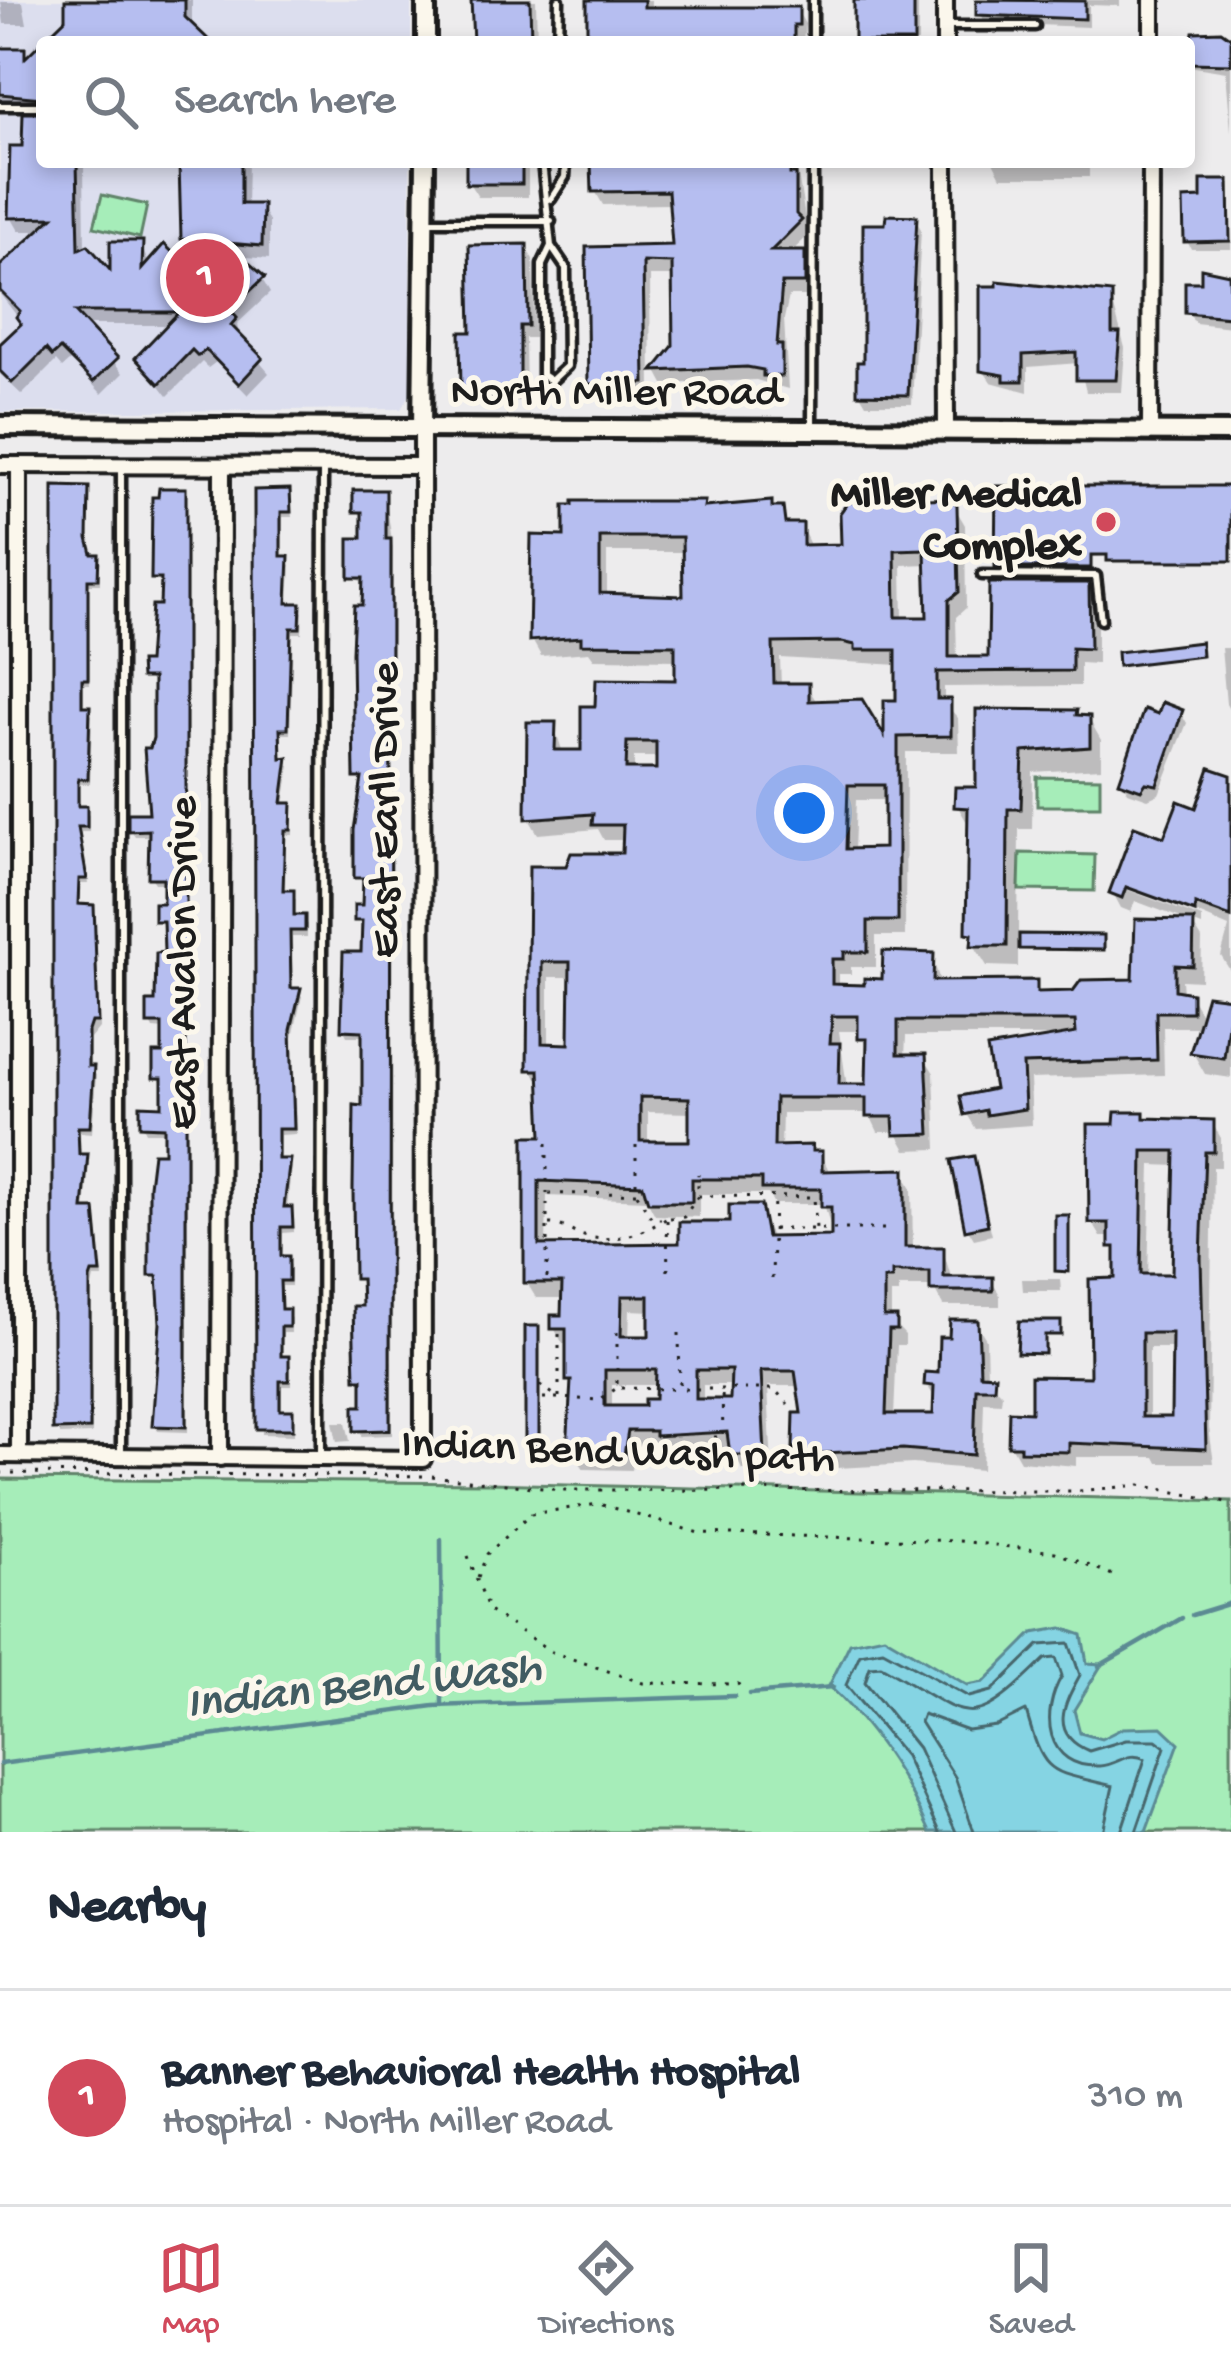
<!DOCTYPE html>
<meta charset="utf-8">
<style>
:root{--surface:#fff;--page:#f2f2f3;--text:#1f2937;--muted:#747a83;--line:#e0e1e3;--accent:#d1495b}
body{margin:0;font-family:"Gochi Hand",sans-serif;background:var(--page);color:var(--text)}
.you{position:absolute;left:804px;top:813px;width:42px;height:42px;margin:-30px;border:9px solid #fff;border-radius:50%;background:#1a73e8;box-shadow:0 0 0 18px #1a73e833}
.badge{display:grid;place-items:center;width:78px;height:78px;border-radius:50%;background:var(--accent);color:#fff;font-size:39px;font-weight:700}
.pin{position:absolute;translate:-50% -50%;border:6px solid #fff;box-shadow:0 3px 12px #0006}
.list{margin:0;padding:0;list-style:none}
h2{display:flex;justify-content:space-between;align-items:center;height:156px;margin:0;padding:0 48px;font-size:51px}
h2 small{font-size:39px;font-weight:400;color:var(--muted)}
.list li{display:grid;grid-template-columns:78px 1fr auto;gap:36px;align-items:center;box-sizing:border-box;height:216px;padding:0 48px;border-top:3px solid var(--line)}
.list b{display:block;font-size:45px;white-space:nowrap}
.list p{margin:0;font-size:39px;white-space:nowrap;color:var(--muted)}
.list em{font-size:39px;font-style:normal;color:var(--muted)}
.icon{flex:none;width:66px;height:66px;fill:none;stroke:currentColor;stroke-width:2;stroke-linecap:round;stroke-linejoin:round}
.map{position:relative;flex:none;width:1231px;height:1832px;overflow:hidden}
.search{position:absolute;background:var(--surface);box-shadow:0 6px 18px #0003;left:36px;right:36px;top:36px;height:132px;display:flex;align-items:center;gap:30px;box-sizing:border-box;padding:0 42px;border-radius:12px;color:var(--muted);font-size:45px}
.sheet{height:372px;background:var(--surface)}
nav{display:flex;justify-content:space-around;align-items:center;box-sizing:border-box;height:168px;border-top:3px solid var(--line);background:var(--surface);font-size:33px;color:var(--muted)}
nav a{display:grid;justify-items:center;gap:6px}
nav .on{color:var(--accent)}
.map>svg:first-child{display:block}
.built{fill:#dcdeee}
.green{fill:#a6edb9;stroke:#61846a;stroke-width:3}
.water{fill:#85d4e3;stroke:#5b8a93;stroke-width:3}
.shadow{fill:#0003;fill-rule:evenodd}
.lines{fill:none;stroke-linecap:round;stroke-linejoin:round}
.shore{stroke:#46666c;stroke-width:3}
.stream{stroke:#5b8a93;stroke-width:4.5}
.building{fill:#b6bef0;stroke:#1c1c1c;stroke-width:3;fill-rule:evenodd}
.service-casing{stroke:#1c1c1c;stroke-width:15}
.minor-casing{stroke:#1c1c1c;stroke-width:22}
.tertiary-casing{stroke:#1c1c1c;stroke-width:26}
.path{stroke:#1c1c1c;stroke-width:3;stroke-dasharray:3 9;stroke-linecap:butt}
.service{stroke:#fbf7ec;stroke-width:6}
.minor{stroke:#fbf7ec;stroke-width:14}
.tertiary{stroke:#fbf7ec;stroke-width:16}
.poi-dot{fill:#d1495b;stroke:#fbf7ec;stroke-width:4.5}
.labels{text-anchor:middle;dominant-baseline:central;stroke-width:10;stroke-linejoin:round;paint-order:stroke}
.street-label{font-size:45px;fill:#1c1c1c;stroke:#fbf7ec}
.poi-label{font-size:45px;font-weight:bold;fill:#1c1c1c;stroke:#fbf7ec;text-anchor:end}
.water-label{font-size:48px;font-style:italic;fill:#415c62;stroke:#fbf7ec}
</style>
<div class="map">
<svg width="1231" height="1832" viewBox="0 0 1231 1832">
<rect width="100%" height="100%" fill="#edeced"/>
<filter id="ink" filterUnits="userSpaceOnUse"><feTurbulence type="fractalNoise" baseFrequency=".00833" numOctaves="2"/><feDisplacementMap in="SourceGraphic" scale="24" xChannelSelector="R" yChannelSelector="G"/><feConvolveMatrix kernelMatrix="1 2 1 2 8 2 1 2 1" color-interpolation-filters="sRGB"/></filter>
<g filter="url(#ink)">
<polygon class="built" points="0,0 411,0 411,42 42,42 42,162 410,162 410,395 401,409 0,412"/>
<g class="green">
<polygon points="102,195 147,205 140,238 94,227"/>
<polygon points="1037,777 1100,778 1100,806 1037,806"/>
<polygon points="1020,853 1095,855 1094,891 1019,890"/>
<polygon points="0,1479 488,1483 1231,1501 1231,1832 0,1832"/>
</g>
<path class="water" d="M1062,1628L1082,1635L1087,1663L1102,1664L1074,1710L1080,1733L1101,1739L1123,1728L1162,1727L1179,1743L1146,1832H930C905,1777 874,1727 829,1686L850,1643L884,1636L967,1685L984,1682L1033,1633Z"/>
<g class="shadow">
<polygon points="68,0 192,0 192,27 207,42 46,42 68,20"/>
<polygon points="474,0 536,0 537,42 476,42"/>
<polygon points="592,0 651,0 651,10 797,10 805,24 803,42 593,42"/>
<rect x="857" y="0" width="61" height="42"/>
<polygon points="979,0 1120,0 1120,6 1089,5 1089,27 984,23"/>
<polygon points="1,2 23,2 27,24 4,24"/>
<polygon points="1195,35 1231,40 1231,132 1226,72 1189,66"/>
<polygon points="42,46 42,111 0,107 0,51 23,51 28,59"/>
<polygon points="42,116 42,162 84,162 85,250 113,278 141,244 149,265 206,290 262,279 270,293 237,324 239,338 269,373 248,395 216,362 208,368 202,362 168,396 139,358 171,325 83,325 123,373 102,394 70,361 62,368 56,361 22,395 0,374 0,349 24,325 0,294 0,272 43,231 19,231 11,217 25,149"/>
<polygon points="170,162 248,162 247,207 261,207 269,221 269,259 192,252 184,238 182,174"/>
<polygon points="469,162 528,162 528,197 478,197 469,183"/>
<polygon points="595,162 796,162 808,236 789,254 803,254 812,268 811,296 789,296 784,319 788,389 756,380 664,384 657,371 676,347 675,276 650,276 651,396 599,397 591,383 589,250 671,248 671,204 603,205 595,191"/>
<polygon points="993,162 1089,162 1089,177 1001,177"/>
<polygon points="1204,183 1231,183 1231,249 1191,249 1187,241 1204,201"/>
<polygon points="915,219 921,229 912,404 866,404 860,394 888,226"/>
<polygon points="525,247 533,259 534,338 525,338 526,401 471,402 464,390 474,335"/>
<polygon points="1204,271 1216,271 1231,283 1231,327 1195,323 1188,312 1204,285"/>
<polygon points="1111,296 1125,348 1122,392 1086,392 1079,363 1028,367 1028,392 991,382 983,370"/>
<polygon points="87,490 90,546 100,563 100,584 89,584 90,684 84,684 84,709 92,715 90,784 79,784 80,809 89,815 89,832 80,832 88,884 80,884 80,908 92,908 96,914 99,1028 90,1039 90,1069 96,1075 92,1133 80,1132 81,1157 89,1163 85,1212 97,1218 103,1278 94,1278 92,1287 92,1434 60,1435"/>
<polygon points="184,491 187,497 188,1432 158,1431 155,1425 163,1323 161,1282 152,1275 167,1132 146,1132 143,1126 165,1109 165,1084 156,1077 165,1056 165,1030 153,1029 150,1023 167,955 166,926 157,920 166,906 166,883 155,883 151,877 152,836 135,836 131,830 152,816 156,683 144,677 163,608 164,584 154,578"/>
<polygon points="1231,491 1231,562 1112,562 1110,556 1091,557 1091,570 998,567"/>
<polygon points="289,492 292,517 283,517 282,559 291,565 289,606 303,612 302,633 293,633 290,734 282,734 282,760 290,766 284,806 293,812 293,835 286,835 285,893 296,899 296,918 307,924 307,937 292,937 293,991 302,996 293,1038 296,1134 280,1135 280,1162 291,1167 287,1210 294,1216 294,1232 283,1233 282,1259 291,1265 291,1286 282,1286 282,1312 291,1318 291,1333 283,1333 282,1359 291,1365 291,1386 282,1386 282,1413 294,1419 294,1435 262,1434 257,493"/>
<polygon points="385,493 393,548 392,1435 361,1436 365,1384 358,1378 365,1309 365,1284 357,1278 365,1036 347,1036 344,1030 364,955 365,926 357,920 365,908 366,883 357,877 365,784 357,777 365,583 352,577 365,541 365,517 356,511"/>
<path d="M951,501L965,525L966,608L956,617L957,660H991L1088,586L1097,602V664L1080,663V686L944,687V702L958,718L959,752H906L905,936H876V967H851V974H839V987L867,988L932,956L941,984L1035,983L1041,995L1075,994L1136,982L1192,923L1202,939L1201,981L1182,980L1183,994L1190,995L1203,1018L1209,998L1231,1001V1078L1205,1074L1193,1053L1201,1027H1163L1164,1075L1030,1079L1032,1125L976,1129L967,1114L998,1091L991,1050L1053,1036H906L905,1057H924L934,1073L937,1149L906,1150L896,1132H878L869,1113H782L781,1149L821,1154L830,1173L903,1172L912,1188L913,1250H943L952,1280H991L1000,1295V1306H943L933,1287H899V1294H891V1320L905,1335V1345H897L894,1417H936V1400L927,1385L941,1376L952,1340L976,1323L986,1339L987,1378L1002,1394L1001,1403L984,1402L982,1470L913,1464L818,1469L806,1464L796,1448L804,1416L800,1386H768L772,1470H742L732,1447L667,1451L664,1446H636L632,1470L584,1469L571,1449L569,1344H563L554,1328L564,1318V1298H536L527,1283V1138H545L543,1085L530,1069L532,869H568L625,856L626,840H604L598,829L538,834L529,819L554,725L563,753H584L598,709L678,683V660L594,659L589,652L541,656L532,640L567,539L703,504L706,509L771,504L790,526H801L811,547H844ZM607,552H685L686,600L607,596ZM929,564L930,620H903L902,565ZM780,658L899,665V703L887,745L818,704L807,686H781ZM634,757H659V772H634ZM856,800H887V851H854ZM549,977H573L572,1047L549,1046ZM839,1031H861L870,1054L869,1087H847ZM648,1112L692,1113V1144H648ZM699,1194H768L774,1204H824L834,1239L772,1240L760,1208L682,1246L546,1248L547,1196L647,1200L655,1215L699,1217ZM630,1310L652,1311V1339H629ZM612,1385H659L658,1402L647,1409H612ZM703,1385H733V1402H703Z"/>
<polygon points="1200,647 1202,658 1121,665"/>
<polygon points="1221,648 1231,648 1231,713 1226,704"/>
<polygon points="980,712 1089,719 1101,740 1101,768 1033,772 1032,829 1019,829 1018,937 1103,938 1104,951 1023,950 1018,941 1018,967 987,966 974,945 969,933 971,829 958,807 980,790"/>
<polygon points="1181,713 1187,723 1159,794 1148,799 1128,792 1123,782 1160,718"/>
<polygon points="1231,778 1231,972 1221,956 1229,927 1125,883 1125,889 1202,918 1202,926 1135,901 1131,912 1121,908 1113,893"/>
<path d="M1143,1115L1146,1122L1212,1123L1221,1138V1167H1213L1209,1428L1214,1463H1158L1155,1457H1076V1466L1020,1461L1011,1445L1034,1415L1093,1380L1118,1281V1257L1112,1237H1101L1092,1222L1117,1126ZM1151,1165L1178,1166L1175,1276L1148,1277ZM1149,1348H1174V1420H1149Z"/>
<polygon points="973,1159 992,1235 974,1239 968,1229"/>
<polygon points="1022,1279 1060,1279 1061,1291 1023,1291"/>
<polygon points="333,1422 346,1422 350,1441 337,1442"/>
</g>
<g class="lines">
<g class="shore">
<path d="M940,1832L905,1756L846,1685L860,1654L883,1650L969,1697L992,1691L1039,1645L1069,1643L1080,1675C1064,1704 1048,1734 1089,1751L1126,1740H1156L1165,1747L1136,1832"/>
<path d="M956,1832L918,1748L865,1682L870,1667L881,1666C971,1716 964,1739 1045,1659L1056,1658L1062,1676C1040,1712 1044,1769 1100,1766C1118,1765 1128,1750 1145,1759L1121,1832"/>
<path d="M974,1832L955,1777L920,1722L923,1714L967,1730L996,1726L1026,1711C1045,1780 1051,1770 1113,1786L1103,1832"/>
</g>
<g class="stream">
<polyline points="441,1539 442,1706"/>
<polyline points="1192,1615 1231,1603"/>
<polyline points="1099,1666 1182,1618"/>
<polyline points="750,1694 833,1687"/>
<polyline points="0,1764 434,1706 735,1696"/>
</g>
</g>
<g class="building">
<polygon points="65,0 185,0 185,17 211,42 42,42 42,98 0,94 0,48 25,48 25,58 65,19"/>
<polygon points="471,0 530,0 531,42 473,42"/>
<polygon points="587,0 644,0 644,7 799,7 799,25 794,25 794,42 587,42"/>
<rect x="854" y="0" width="60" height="42"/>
<polygon points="976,0 1085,1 1085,19 976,15"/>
<polygon points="1221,31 1231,38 1231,64 1189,63 1193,32"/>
<polygon points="23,113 42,113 42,162 77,162 79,249 88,245 110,270 110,241 143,241 142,269 164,244 206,285 239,254 265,277 230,310 237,318 231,325 263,358 239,384 206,350 198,356 192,350 159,384 135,358 179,312 75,312 118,358 93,382 60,349 52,356 46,349 12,383 0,371 0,344 21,324 16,317 20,311 0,291 0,266 53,217 8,218 10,146 22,146"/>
<polygon points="179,162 241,162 241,204 263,204 262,246 181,239"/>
<rect x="466" y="162" width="56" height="22"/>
<polygon points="591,162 790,162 790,174 796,174 796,214 802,220 771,251 805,251 805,283 782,283 777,345 782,345 782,376 763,376 763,370 747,367 653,371 673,346 672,263 643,262 645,383 588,384 586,247 672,245 668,191 592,192"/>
<polygon points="1201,180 1229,180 1230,241 1184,242 1183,199 1201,198"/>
<polygon points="886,215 917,216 908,395 857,394 857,362 863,362 863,224 885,224"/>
<polygon points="527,244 528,326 520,326 520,390 461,391 460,332 471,332 469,245"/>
<polygon points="1201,268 1229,274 1231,317 1185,313 1185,282 1201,282"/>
<polygon points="997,281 1112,293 1112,333 1120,333 1116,380 1076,380 1076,352 1023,355 1023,381 1004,381 1004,375 980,371 980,286 997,286"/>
<polygon points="53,486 89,487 88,538 92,554 99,554 98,579 88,579 88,679 82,679 82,706 90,706 88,779 78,779 78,806 87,806 87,827 78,827 87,879 79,879 78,904 94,905 98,1022 91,1022 88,1031 88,1066 94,1066 90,1127 78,1127 79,1154 88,1154 83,1209 95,1209 101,1273 92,1273 90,1279 90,1429 53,1430"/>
<polygon points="996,486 1231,486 1231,561 1107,561 1107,555 1091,555 1091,568 995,568"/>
<polygon points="159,488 186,488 186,1427 152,1426 160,1323 157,1276 149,1276 149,1186 153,1153 164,1153 164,1127 140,1126 140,1105 162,1106 162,1078 153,1078 153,1053 162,1053 162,1024 147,1024 147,1001 155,1001 156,953 164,952 163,921 154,921 154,903 163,903 163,878 148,878 149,830 128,831 128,813 149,813 144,748 150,748 153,738 153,678 141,678 140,662 148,662 152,605 160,605 161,579 151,579 152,497 158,497"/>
<polygon points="290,489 291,512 281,512 281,556 289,556 287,603 301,603 300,628 291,628 288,729 280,729 281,758 288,757 282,803 292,803 291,830 285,830 283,890 294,890 294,915 305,915 305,931 290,931 291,988 301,988 291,1030 294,1129 278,1129 278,1159 290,1159 284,1207 292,1207 293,1227 281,1227 281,1256 289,1256 289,1281 280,1281 281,1309 289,1309 289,1327 281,1327 281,1356 289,1356 289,1381 280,1381 280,1410 293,1410 293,1429 256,1429 254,490"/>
<polygon points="353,490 386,490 386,539 391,539 390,1430 354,1431 354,1406 362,1406 362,1379 355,1379 353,1306 362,1306 361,1279 354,1279 353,1189 354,1105 362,1106 362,1031 341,1030 343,952 361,952 362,921 354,921 354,905 362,905 363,878 354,878 354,830 362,778 354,778 352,652 354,605 362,605 363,578 349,578 349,538 362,538 362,512 353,512"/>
<path d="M952,498L957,506L959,592L949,600V657H988L989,583H1089L1090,649L1072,648V671L937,672V699H951V736L898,737V921H868V952H844V959H832V984L864,985V978L882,979L883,951L934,953L933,981L1037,980V992L1073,991L1081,980L1133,979L1135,919L1194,920L1193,966L1175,965V990L1192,993V1012H1156L1157,1060L1023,1064L1025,1109L986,1115L985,1110L964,1115L960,1096L994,1089L987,1048L1076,1033L1075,1021H898V1054H926L930,1134L894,1135L893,1117H866V1098H775L774,1146L812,1145V1151H822V1171L905,1169V1247H944V1277H993V1291H930V1272H892V1279H884V1317H897V1330H889L886,1414H933L934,1386L924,1385L925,1372L938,1373L939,1337H949L950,1320H978L980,1374L995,1375L994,1388H976L974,1455L903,1449L805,1454V1449H793L794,1413H801L795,1371H761L765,1455H730L727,1432L655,1436V1431H628L624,1455H572L567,1450L571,1381H566V1329H551V1315H561L562,1283H524V1136H542L539,1070H527L529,866H566L571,853H622L623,825H592L593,814L526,819L527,722H556L555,750H581V706H595L596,679L675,680V645L581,644V637L529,641L531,535L564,536V505H573V501H705L704,507L772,501V507H783L785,523H803V545L841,544L840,513L848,502ZM600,537H682L683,596L600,593ZM925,549L927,617H896L895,550ZM842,642L855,645V650H896V700H884V735L862,699L809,701V683H774L773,643ZM627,742H656V769H626ZM848,785H884V848L846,849ZM542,962H570L569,1044L542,1043ZM832,1016H858V1039H867L866,1084H839L840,1043H830ZM640,1097L689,1098V1141H640ZM692,1179H762V1189H821V1207H831V1236L767,1237L761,1205H729V1222H679V1243L539,1245V1181L643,1185L648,1202H692ZM622,1296H649V1336H621ZM605,1370H656L655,1399H644V1406H605ZM696,1370H731L730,1399H696Z"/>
<polygon points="1201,642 1202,656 1118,666 1117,652"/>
<polygon points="1162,702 1183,710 1157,785 1146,783 1141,790 1119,782 1144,709 1158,714"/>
<polygon points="976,709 1077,710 1076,715 1090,716 1090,747 1023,752 1021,809 1008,809 1007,946 971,946 972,934 966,933 968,808 954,807 955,787 976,787"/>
<polygon points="1210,768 1231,775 1231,917 1195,904 1195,912 1126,887 1122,898 1109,893 1134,826 1164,837 1178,801 1196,808"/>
<polygon points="1019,934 1104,935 1104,950 1019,949"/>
<polygon points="1207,995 1231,998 1224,1058 1190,1053"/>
<path d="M1115,1112H1144V1118L1214,1120V1152H1205L1201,1258L1206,1449L1069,1443V1452L1020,1451V1446H1008L1009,1411L1031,1412V1376L1090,1377L1089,1279L1115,1278V1247H1109V1223H1089L1088,1124H1114ZM1143,1151H1175L1172,1274H1141ZM1142,1333H1172L1171,1417H1142Z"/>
<polygon points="974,1156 988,1225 965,1230 951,1160"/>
<polygon points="1055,1215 1069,1215 1069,1272 1055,1271"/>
<polygon points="1019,1321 1061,1321 1061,1335 1045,1335 1045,1354 1017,1353"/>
<polygon points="525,1326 539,1326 539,1446 525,1445"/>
</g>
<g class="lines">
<defs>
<g id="service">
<polyline points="949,26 1035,26"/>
<polyline points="558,42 559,0"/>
<polyline points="813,42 813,0"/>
<polyline points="0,106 42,106"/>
<polyline points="542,162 551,246 542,265 542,375 551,381 567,366 566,268 551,246"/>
<polyline points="551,199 565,177 566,162"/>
<polyline points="428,221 551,221"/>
<polyline points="812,428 813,162"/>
<polyline points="121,466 121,1452"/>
<polyline points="982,575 1096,576 1101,620"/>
<polyline points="321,1455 323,467"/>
</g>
<g id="minor">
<polyline points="945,0 945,42"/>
<polyline points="1152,42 1152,0"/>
<polyline points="945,162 946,431"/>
<polyline points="1150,432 1151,162"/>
<polyline points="0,465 422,466"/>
<polyline points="19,465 19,1455"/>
<polyline points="0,1455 423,1459 422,429"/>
<polyline points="220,1458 222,467"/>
</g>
<g id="tertiary">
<polyline points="426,42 426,0"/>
<polyline points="0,426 1231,432"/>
<polyline points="422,429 425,162"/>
</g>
</defs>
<use href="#service" class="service-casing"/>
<use href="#minor" class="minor-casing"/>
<use href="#tertiary" class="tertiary-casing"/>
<g class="path">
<polyline points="549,1194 636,1193 636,1138"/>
<polyline points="637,1194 652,1219 661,1219"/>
<polyline points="698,1196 814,1197 816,1229"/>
<polyline points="670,1218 684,1217 698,1196 698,1174"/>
<polyline points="667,1220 668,1277"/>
<path d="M549,1224C565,1224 570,1233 584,1236C613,1244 644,1233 667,1218"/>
<polyline points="773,1229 887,1229"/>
<polyline points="547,1278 547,1134"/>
<polyline points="772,1279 774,1196"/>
<polyline points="617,1332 617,1388 678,1389"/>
<polyline points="679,1333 680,1389 774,1389 788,1404"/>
<polyline points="559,1334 559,1398 599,1400 617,1388"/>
<polyline points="540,1385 559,1398 541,1398"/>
<polyline points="714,1437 723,1437 722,1389"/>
<polyline points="0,1473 431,1476 561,1490 1079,1491 1140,1485 1231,1503"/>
<polyline points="468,1556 489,1611 552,1652 643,1683 738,1684 744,1692"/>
<polyline points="478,1577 487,1554 531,1514 599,1504 699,1533 958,1541 1055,1552 1120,1578"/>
</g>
<use href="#service" class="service"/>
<use href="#minor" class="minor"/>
<use href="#tertiary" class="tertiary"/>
</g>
</g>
<circle class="poi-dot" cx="1106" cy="522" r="12"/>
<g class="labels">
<g class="street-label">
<text x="616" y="394">North Miller Road</text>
<text transform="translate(387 810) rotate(-90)">East Earll Drive</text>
<text transform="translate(185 963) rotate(-90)">East Avalon Drive</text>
<text transform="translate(618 1454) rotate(2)">Indian Bend Wash path</text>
</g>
<g class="poi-label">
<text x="1082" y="496">Miller Medical<tspan x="1082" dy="52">Complex</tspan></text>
</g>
<g class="water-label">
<text transform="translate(364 1689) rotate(-6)">Indian Bend Wash</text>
</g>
</g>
</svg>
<div class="you"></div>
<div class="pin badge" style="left:205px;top:278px">1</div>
<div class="search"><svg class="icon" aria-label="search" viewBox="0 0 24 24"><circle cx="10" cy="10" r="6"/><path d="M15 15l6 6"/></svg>Search here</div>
</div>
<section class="sheet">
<h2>Nearby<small></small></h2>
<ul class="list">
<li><span class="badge">1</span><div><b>Banner Behavioral Health Hospital</b><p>Hospital · North Miller Road</p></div><em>310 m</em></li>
</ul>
</section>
<nav>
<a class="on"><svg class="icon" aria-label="map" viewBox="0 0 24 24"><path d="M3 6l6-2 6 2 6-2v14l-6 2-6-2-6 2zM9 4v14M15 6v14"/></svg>Map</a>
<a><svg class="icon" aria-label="directions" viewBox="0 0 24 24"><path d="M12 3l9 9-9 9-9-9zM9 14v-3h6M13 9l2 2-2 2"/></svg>Directions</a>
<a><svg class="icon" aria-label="saved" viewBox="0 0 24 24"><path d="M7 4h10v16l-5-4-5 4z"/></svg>Saved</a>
</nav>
